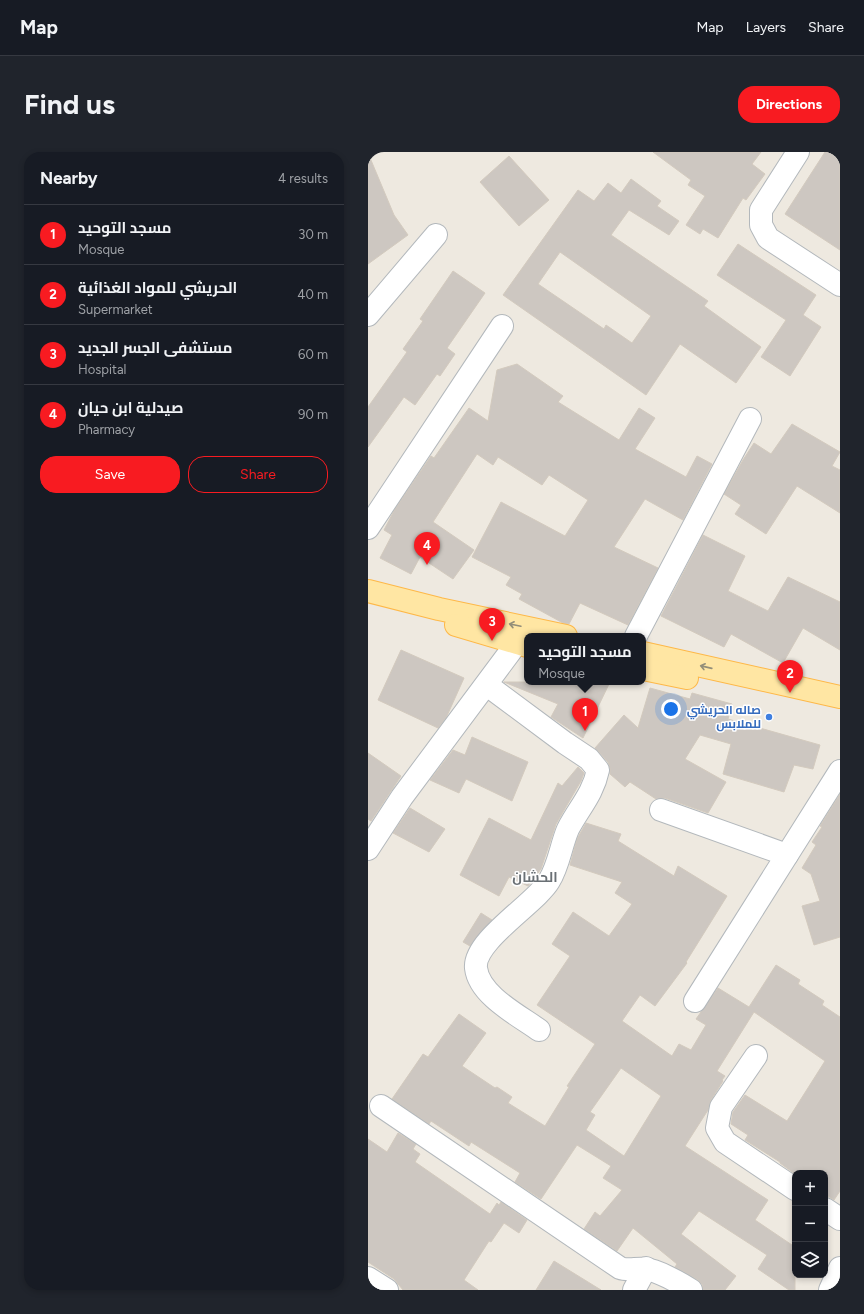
<!DOCTYPE html>
<meta charset="utf-8">
<style>
:root{--surface:#171b24;--page:#20242c;--text:#f1f3f6;--muted:#9ea1a6;--line:#363941;--accent:#f81b21}
body{margin:0;font-family:Figtree,Cairo,sans-serif;background:var(--page);color:var(--text)}
.controls{position:absolute;right:12px;bottom:12px;display:grid;overflow:hidden;border-radius:8px;box-shadow:0 2px 6px #0003}
.controls button{width:36px;height:36px;display:grid;place-items:center;padding:0;border:0;border-bottom:1px solid var(--line);background:var(--surface);color:var(--text);font:20px sans-serif}
.you{position:absolute;left:303px;top:557px;width:14px;height:14px;margin:-10px;border:3px solid #fff;border-radius:50%;background:#1a73e8;box-shadow:0 0 0 6px #1a73e833}
.badge{display:grid;place-items:center;width:26px;height:26px;border-radius:50%;background:var(--accent);color:#fff;font-size:13px;font-weight:700}
.pin{position:absolute;translate:-50% -33px;filter:drop-shadow(0 1px 2px #0008)}
.pin::after{content:'';position:absolute;top:21px;width:14px;height:12px;background:inherit;clip-path:polygon(0 0,100% 0,50% 100%)}
.popup{position:absolute;left:156px;top:481px;width:122px;height:52px;box-sizing:border-box;display:grid;place-content:center;border-radius:8px;background:var(--surface);filter:drop-shadow(0 1px 3px #0005);font-size:13px;white-space:nowrap;color:var(--muted)}
.popup b{font-size:15px;color:var(--text)}
.popup::after{content:'';position:absolute;left:50%;top:100%;margin-left:-8px;border:8px solid transparent;border-top-color:var(--surface)}
.list{margin:0;padding:0;list-style:none}
h2{display:flex;justify-content:space-between;align-items:center;height:52px;margin:0;padding:0 16px;font-size:17px}
h2 small{font-size:13px;font-weight:400;color:var(--muted)}
.list li{display:grid;grid-template-columns:26px 1fr auto;gap:12px;align-items:center;box-sizing:border-box;height:60px;padding:0 16px;border-top:1px solid var(--line)}
.list b{display:block;font-size:15px;white-space:nowrap}
.list p{margin:0;font-size:13px;white-space:nowrap;color:var(--muted)}
.list em{font-size:13px;font-style:normal;color:var(--muted)}
.actions{display:flex;gap:8px;padding:12px 16px}
.actions a{flex:1;padding:9px 0;border:1px solid var(--accent);border-radius:16px;text-align:center;font-size:14px;color:var(--accent)}
.actions .main{background:var(--accent);color:#fff}
.icon{flex:none;width:22px;height:22px;fill:none;stroke:currentColor;stroke-width:2;stroke-linecap:round;stroke-linejoin:round}
.map{position:relative;flex:none;width:472px;height:1138px;overflow:hidden;border-radius:16px}
header{display:flex;align-items:center;gap:24px;box-sizing:border-box;height:56px;padding:0 20px;background:var(--surface);border-bottom:1px solid var(--line)}
header strong{font-size:19px}
nav{display:flex;gap:22px;margin-inline-start:auto;font-size:14px}
.intro{display:flex;align-items:center;justify-content:space-between;box-sizing:border-box;height:96px;padding:0 24px}
h1{margin:0;font-size:28px}
.button{padding:10px 18px;border-radius:16px;background:var(--accent);color:#fff;font-size:14px;font-weight:700}
main{display:flex;gap:24px;padding:0 24px}
aside{flex:1;background:var(--surface);border-radius:16px;box-shadow:0 2px 6px #0003}
.map>svg:first-child{display:block}
.building{fill:#cdc7c1;stroke:#d3cabe;fill-rule:evenodd}
.lines{fill:none;stroke-linecap:round;stroke-linejoin:round}
.minor-casing{stroke:#b3b8bc;stroke-width:24}
.major-casing{stroke:#feb848;stroke-width:24}
.minor{stroke:#fff;stroke-width:22}
.major{stroke:#ffe6a3;stroke-width:22}
.oneway{stroke:#938e79}
.shop-dot{fill:#3f7fe0;stroke:#fff;stroke-width:1.5}
.labels{text-anchor:middle;dominant-baseline:central;stroke-width:3;stroke-linejoin:round;paint-order:stroke}
.shop-label{font-size:12px;font-weight:bold;fill:#366cbe;stroke:#fff;text-anchor:end}
.quarter-label{font-size:14px;font-weight:bold;fill:#6a7075;stroke:#fff}
</style>
<header>
<strong>Map</strong>
<nav><a>Map</a><a>Layers</a><a>Share</a></nav>
</header>
<div class="intro"><h1>Find us</h1><a class="button">Directions</a></div>
<main>
<aside>
<h2>Nearby<small>4 results</small></h2>
<ul class="list">
<li><span class="badge">1</span><div><b>مسجد التوحيد</b><p>Mosque</p></div><em>30 m</em></li>
<li><span class="badge">2</span><div><b>الحريشي للمواد الغذائية</b><p>Supermarket</p></div><em>40 m</em></li>
<li><span class="badge">3</span><div><b>مستشفى الجسر الجديد</b><p>Hospital</p></div><em>60 m</em></li>
<li><span class="badge">4</span><div><b>صيدلية ابن حيان</b><p>Pharmacy</p></div><em>90 m</em></li>
</ul>
<div class="actions"><a class="main">Save</a><a>Share</a></div>
</aside>
<div class="map">
<svg width="472" height="1138" viewBox="0 0 472 1138">
<rect width="100%" height="100%" fill="#eee9e0"/>
<g class="building">
<polygon points="285,0 393,0 384,12 397,22 378,48 375,46 350,86 335,77 332,82 318,73 337,44 320,33 323,28"/>
<polygon points="457,0 472,0 472,98 417,62"/>
<polygon points="0,1 26,63 40,83 0,112"/>
<polygon points="141,4 181,48 151,74 112,30"/>
<path d="M263,27L293,49L289,54L311,69L301,83L261,58L243,83L340,149L336,154L393,195L368,231L312,192L278,243L135,143L210,38L226,49L240,31L253,41ZM192,100L283,164L264,191L238,173L236,177L170,132Z"/>
<polygon points="370,92 448,143 435,163 453,175 422,224 393,205 418,168 349,123"/>
<polygon points="85,119 117,141 79,196 87,202 72,224 69,222 47,253 36,245 0,295 0,255 39,200 35,197 55,169 52,167"/>
<polygon points="149,212 195,244 190,250 251,288 271,256 287,266 267,297 318,325 329,304 344,312 315,368 277,347 246,395 290,416 260,473 212,451 201,472 195,471 151,447 154,442 138,433 143,425 104,405 133,350 197,384 220,348 181,323 174,333 130,305 125,313 109,302 65,370 106,398 85,427 52,405 43,422 12,406 24,383 16,378 27,357 63,304 66,306 101,256 120,269 129,218"/>
<polygon points="424,272 472,300 464,314 472,318 472,361 429,334 398,382 367,362 373,353 356,342 375,308 386,291 403,302"/>
<polygon points="335,383 377,404 360,439 400,459 420,425 472,450 472,498 435,476 415,511 363,482 356,495 293,464"/>
<polygon points="33,498 96,526 78,566 70,576 10,548"/>
<polygon points="136,530 242,530 215,586 183,565 190,552"/>
<polygon points="282,536 322,547 324,541 364,552 360,567 452,593 445,617 426,613 416,640 355,622 363,592 332,583 317,607 358,630 340,661 297,646 288,647 262,630 257,635 242,622 242,616 240,610 227,596 256,563 270,576"/>
<polygon points="104,585 160,610 144,649 98,627 91,641 62,628 85,598 97,603"/>
<polygon points="0,601 33,624 3,669 0,667"/>
<polygon points="210,615 216,621 213,629 188,672 173,717 160,734 141,725 131,744 92,723 121,666 163,688 190,631 194,634"/>
<polygon points="472,642 472,785 446,793 434,754 452,749 443,722 434,716 448,693 444,690 454,675 452,674"/>
<polygon points="42,656 77,677 61,700 25,681"/>
<path d="M218,671L253,682L250,689L306,724L310,714L359,744L318,810L319,811L287,854L272,843L254,869L304,904L311,892L323,898L338,873L328,867L350,836L381,855L408,813L432,828L430,832L456,849L454,853L472,865V1039L466,1048L457,1042V1021L427,1022L412,1011V1010L377,988L380,983L363,972L365,960L377,943L419,969L457,909L386,860L349,919L357,924L354,928L355,929L343,948L340,958L317,994L400,1048L387,1068L427,1095V1138H421L390,1117L399,1103L331,1059L313,1082L368,1124L357,1138H335L334,1132L330,1128L307,1115L309,1112L265,1076L249,1099L216,1077L227,1060L232,1064L254,1038L235,1026L243,1014L209,993L173,1047L147,1030L152,1021L103,990L101,994L63,969L61,972L24,947L55,902L60,905L91,862L118,881L94,914L127,936L129,935L144,945L140,951L177,974L201,935L199,934L227,892L169,853L202,804L184,792L205,760L241,784L264,752L247,741L254,730L202,713L209,687ZM253,916L293,944L256,1004L218,978L227,963L222,960Z"/>
<polygon points="113,761 124,768 102,794 95,790"/>
<polygon points="30,981 48,992 45,997 52,1002 47,1010 122,1062 129,1051 131,1053 133,1050 159,1068 151,1081 136,1071 123,1090 121,1089 96,1128 110,1138 35,1138 26,1127 0,1110 0,987 19,1000"/>
<polygon points="186,1109 233,1138 168,1138"/>
</g>
<g class="lines">
<defs>
<g id="minor">
<polyline points="430,0 393,58 393,73 400,86 472,133"/>
<polyline points="0,163 68,83"/>
<polyline points="0,376 134,174"/>
<polyline points="268,484 382,267"/>
<path d="M119,533L197,591L221,607L230,618C225,642 211,656 200,677C193,693 191,713 181,729C168,751 105,789 108,816C111,843 150,863 171,878"/>
<polyline points="293,658 419,703"/>
<polyline points="0,697 34,645 148,492"/>
<polyline points="327,849 472,619"/>
<polyline points="388,904 353,955 349,976 357,990 427,1037"/>
<path d="M13,954L252,1116C260,1119 268,1116 277,1117C289,1118 312,1131 323,1138"/>
<polyline points="457,1057 472,1067"/>
<polyline points="0,1126 19,1138"/>
<polyline points="266,1138 278,1116"/>
<polyline points="462,1138 472,1116"/>
</g>
<g id="major">
<polyline points="0,439 71,457 198,484"/>
<polyline points="88,473 159,494"/>
<polyline points="275,501 472,545"/>
<polyline points="275,517 319,526"/>
</g>
</defs>
<use href="#minor" class="minor-casing"/>
<use href="#major" class="major-casing"/>
<use href="#minor" class="minor"/>
<use href="#major" class="major"/>
</g>
<defs><path id="oneway-shaft" d="M-6 0H5M1.5-3L5.5 0L1.5 3" fill="none" stroke-width="1.6" stroke-linecap="round" stroke-linejoin="round"/></defs>
<g class="oneway">
<use href="#oneway-shaft" transform="translate(147 473) rotate(-168)"/>
<use href="#oneway-shaft" transform="translate(338 515) rotate(-167)"/>
</g>
<circle class="shop-dot" cx="401" cy="565" r="4"/>
<g class="labels">
<g class="shop-label">
<text x="393" y="558">صاله الحريشي<tspan x="393" dy="14">للملابس</tspan></text>
</g>
<g class="quarter-label">
<text x="167" y="725">الحشان</text>
</g>
</g>
</svg>
<div class="controls">
<button>+</button>
<button>−</button>
<button><svg class="icon" aria-label="layers" viewBox="0 0 24 24"><path d="M12 4l9 5-9 5-9-5zM3 14l9 5 9-5"/></svg></button>
</div>
<div class="you"></div>
<div class="pin badge" style="left:217px;top:579px">1</div>
<div class="popup"><b>مسجد التوحيد</b>Mosque</div>
<div class="pin badge" style="left:422px;top:541px">2</div>
<div class="pin badge" style="left:124px;top:489px">3</div>
<div class="pin badge" style="left:59px;top:413px">4</div>
</div>
</main>
